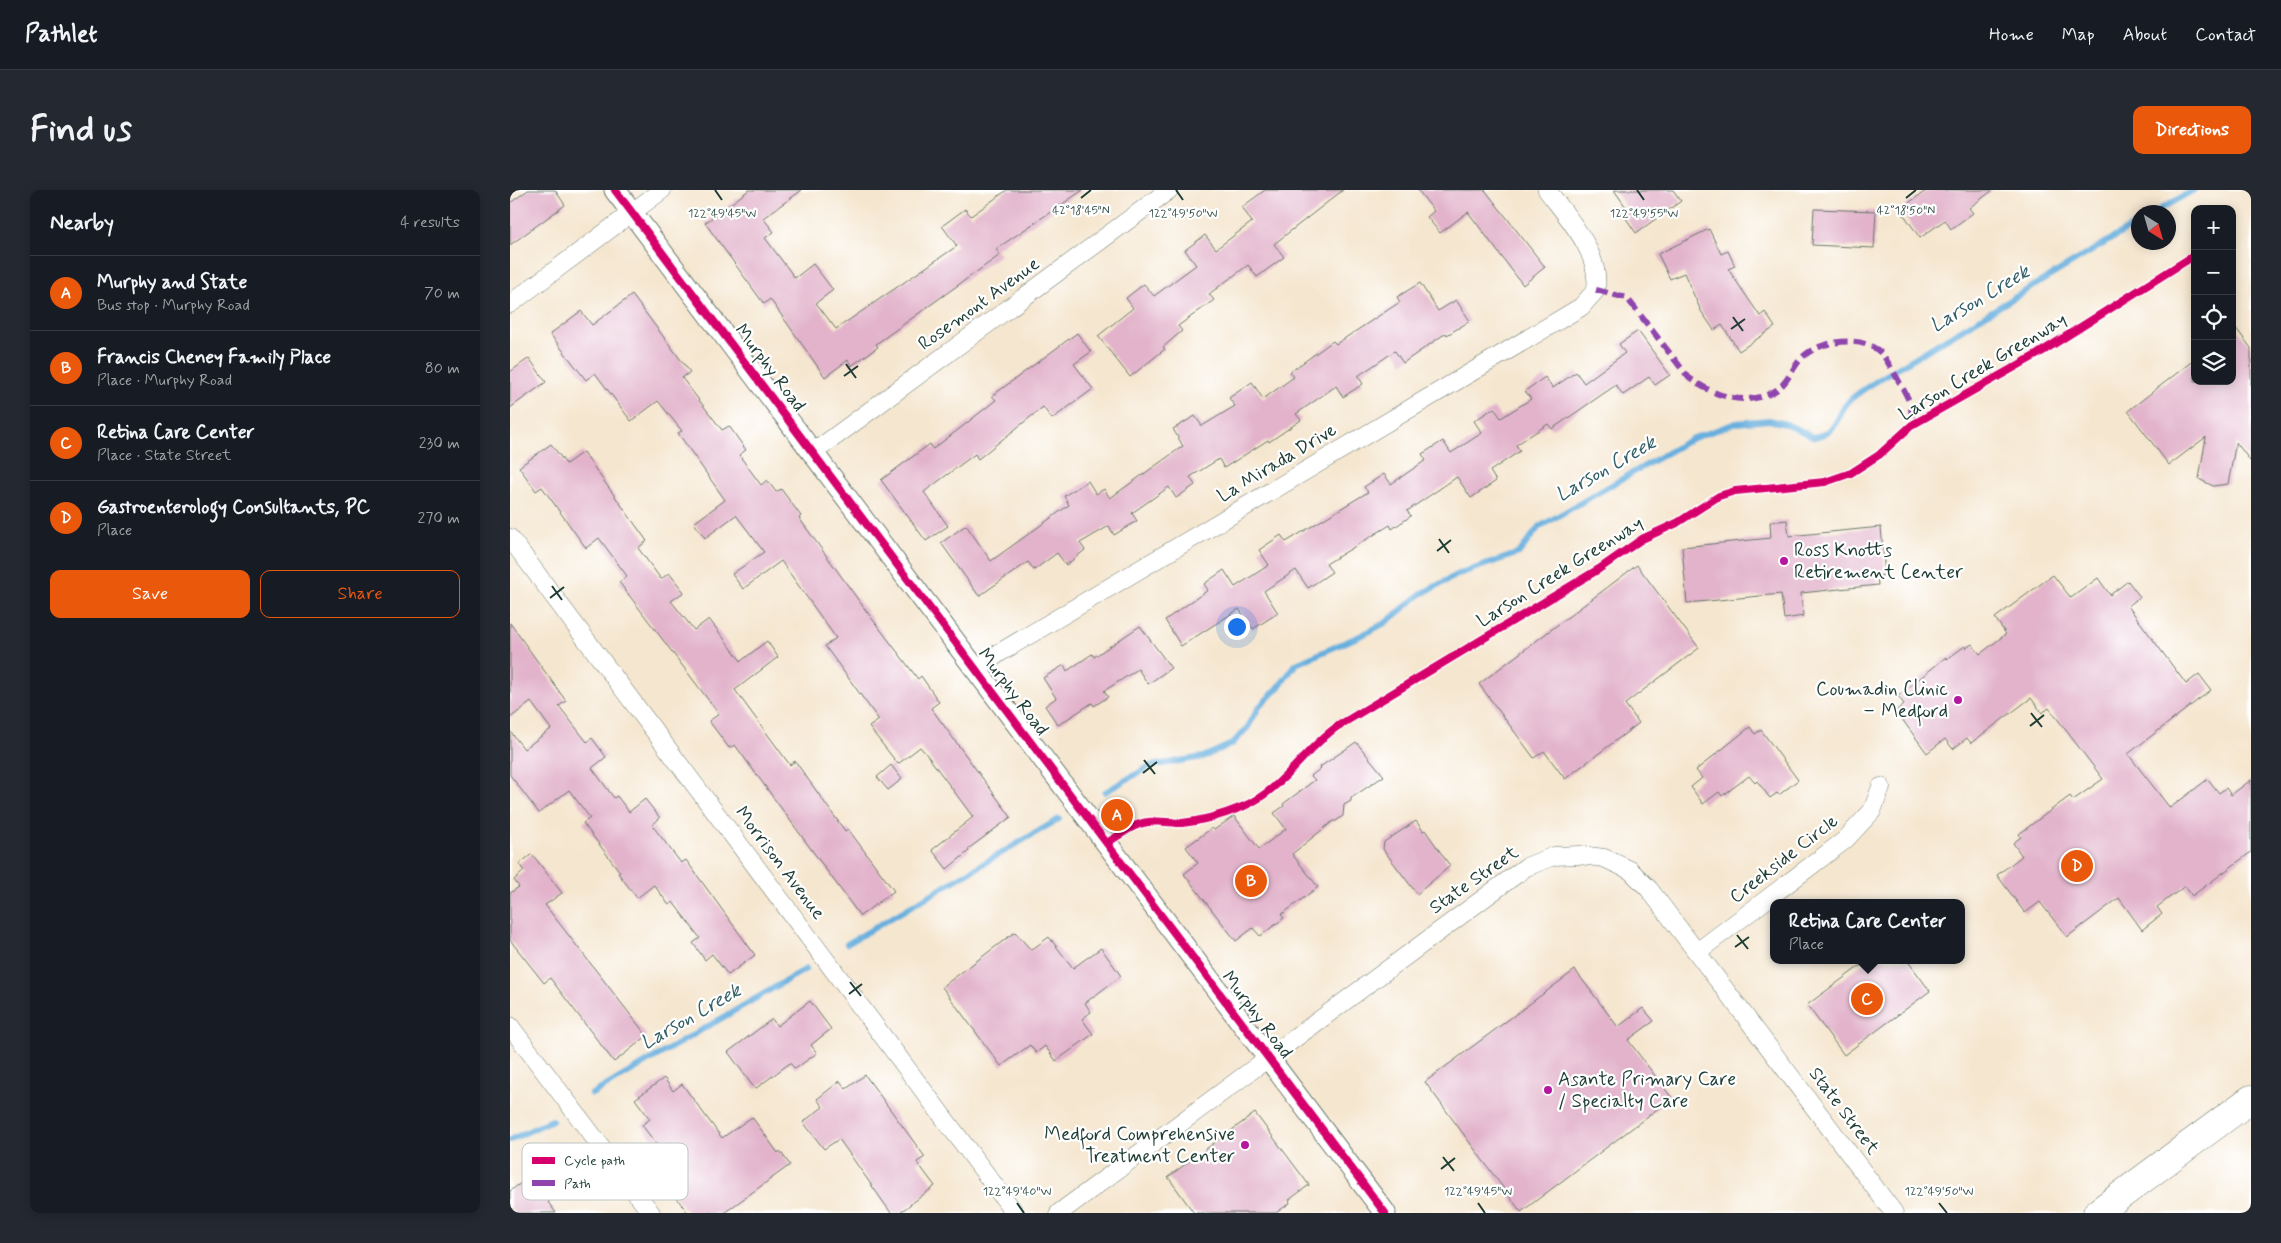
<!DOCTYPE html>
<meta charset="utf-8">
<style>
:root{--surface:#171b24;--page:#242831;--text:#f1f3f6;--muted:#9ea1a6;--line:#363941;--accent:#ea580c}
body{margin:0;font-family:Mynerve,sans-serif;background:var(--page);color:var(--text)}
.controls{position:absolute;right:15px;top:15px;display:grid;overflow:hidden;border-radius:10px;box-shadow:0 2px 12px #0003}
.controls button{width:45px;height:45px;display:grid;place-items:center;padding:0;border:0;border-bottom:1px solid var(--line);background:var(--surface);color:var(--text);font:25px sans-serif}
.compass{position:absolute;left:1621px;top:15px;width:45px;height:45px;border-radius:50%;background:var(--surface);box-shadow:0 2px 12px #0003;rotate:143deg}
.you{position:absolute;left:726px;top:436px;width:18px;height:18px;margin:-12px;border:4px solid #fff;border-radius:50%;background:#1a73e8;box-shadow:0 0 0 8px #1a73e833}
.badge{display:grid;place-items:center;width:32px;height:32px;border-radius:50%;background:var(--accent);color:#fff;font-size:16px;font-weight:700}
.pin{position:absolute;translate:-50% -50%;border:2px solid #fff;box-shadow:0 1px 5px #0006}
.popup{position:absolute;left:1260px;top:709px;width:195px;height:65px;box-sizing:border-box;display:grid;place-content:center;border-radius:10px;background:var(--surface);filter:drop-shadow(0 1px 4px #0005);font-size:16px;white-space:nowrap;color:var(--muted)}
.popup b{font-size:19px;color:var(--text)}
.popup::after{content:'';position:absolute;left:50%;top:100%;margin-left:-10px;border:10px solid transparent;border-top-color:var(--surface)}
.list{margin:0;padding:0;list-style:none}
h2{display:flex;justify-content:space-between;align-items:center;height:65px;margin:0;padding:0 20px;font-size:21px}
h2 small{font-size:16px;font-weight:400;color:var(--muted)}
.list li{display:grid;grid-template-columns:32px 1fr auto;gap:15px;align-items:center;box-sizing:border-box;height:75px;padding:0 20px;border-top:1px solid var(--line)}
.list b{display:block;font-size:19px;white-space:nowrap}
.list p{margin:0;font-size:16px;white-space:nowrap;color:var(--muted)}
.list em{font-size:16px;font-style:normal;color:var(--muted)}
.actions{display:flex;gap:10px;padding:15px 20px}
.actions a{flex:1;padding:11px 0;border:1px solid var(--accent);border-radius:10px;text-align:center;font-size:18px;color:var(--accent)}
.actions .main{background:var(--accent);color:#fff}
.icon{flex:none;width:28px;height:28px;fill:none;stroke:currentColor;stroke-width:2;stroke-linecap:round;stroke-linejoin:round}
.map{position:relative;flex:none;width:1741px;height:1023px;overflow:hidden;border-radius:10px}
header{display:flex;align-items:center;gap:30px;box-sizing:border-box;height:70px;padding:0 25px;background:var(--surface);border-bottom:1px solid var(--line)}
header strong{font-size:24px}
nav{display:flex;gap:28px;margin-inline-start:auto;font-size:18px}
.intro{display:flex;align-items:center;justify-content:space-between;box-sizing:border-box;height:120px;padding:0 30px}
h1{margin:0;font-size:35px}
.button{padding:12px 22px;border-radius:10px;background:var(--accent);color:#fff;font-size:18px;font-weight:700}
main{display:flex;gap:30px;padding:0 30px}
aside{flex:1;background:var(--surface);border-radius:10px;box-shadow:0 2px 12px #0003}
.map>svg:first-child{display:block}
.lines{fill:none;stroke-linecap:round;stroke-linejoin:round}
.stream{stroke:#66afde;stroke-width:6}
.building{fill:#e2b3cb}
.minor-casing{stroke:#6a786a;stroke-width:19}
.tertiary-casing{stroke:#6a786a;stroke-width:23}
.primary-casing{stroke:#6a786a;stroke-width:29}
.minor{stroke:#fff;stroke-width:18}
.tertiary{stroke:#fff;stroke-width:21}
.primary{stroke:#fff;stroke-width:28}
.quiet{stroke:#8e44ad;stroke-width:6;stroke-dasharray:12 6;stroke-linecap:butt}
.cycleway-casing{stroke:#fff;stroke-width:11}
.cycleway{stroke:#d6006c;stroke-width:8}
.ticks{fill:none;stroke:#1f3d34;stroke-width:2}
.poi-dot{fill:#b5179e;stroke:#fff;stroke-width:2}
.labels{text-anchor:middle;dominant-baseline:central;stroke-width:4.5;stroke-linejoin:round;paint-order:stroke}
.street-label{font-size:19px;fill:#1f3d34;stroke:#fff}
.poi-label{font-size:19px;fill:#1f3d34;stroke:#fff;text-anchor:start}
.water-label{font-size:20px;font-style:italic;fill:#345f67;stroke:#fff}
.key{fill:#fff;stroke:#bcc5c2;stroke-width:1}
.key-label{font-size:14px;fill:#1f3d34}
.ticks-label{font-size:12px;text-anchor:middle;fill:#1f3d34;stroke:#fff;stroke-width:4.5;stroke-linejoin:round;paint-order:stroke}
</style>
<header>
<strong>Pathlet</strong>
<nav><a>Home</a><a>Map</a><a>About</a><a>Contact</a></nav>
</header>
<div class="intro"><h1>Find us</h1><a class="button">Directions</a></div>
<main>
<aside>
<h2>Nearby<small>4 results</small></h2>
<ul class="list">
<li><span class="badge">A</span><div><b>Murphy and State</b><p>Bus stop · Murphy Road</p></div><em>70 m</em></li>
<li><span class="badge">B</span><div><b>Francis Cheney Family Place</b><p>Place · Murphy Road</p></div><em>80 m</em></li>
<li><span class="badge">C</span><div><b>Retina Care Center</b><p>Place · State Street</p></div><em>230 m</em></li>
<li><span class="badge">D</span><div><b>Gastroenterology Consultants, PC</b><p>Place</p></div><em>270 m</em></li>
</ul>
<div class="actions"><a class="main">Save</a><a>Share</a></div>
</aside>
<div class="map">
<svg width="1741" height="1023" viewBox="0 0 1741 1023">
<rect width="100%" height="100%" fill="#fff"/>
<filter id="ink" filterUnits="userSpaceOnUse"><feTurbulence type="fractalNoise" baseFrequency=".02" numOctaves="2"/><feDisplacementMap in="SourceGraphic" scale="10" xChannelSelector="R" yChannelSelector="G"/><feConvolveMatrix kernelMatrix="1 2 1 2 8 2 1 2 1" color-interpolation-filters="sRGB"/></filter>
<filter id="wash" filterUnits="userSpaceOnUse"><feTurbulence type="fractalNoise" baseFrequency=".0096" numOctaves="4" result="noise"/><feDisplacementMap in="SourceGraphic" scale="20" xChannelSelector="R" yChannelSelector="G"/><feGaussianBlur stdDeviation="1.12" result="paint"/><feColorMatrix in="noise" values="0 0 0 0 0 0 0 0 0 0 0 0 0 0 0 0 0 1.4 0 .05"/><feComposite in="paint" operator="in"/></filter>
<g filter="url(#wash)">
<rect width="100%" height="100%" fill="#f5e6cf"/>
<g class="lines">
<g class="stream">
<polyline points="1645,22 1684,0"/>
<path d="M595,602L640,576L693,567L722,554L738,537L749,517L768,498L786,474L852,445L875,433L911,404L949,384L1009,363L1029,337L1181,249L1226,233L1259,230L1276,234L1304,247C1331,242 1325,223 1341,209C1349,202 1359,196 1368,190L1628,33"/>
<polyline points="337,754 549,629"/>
<polyline points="82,904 296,779"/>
<polyline points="0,950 42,930"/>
</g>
</g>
<g id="blocks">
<g class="building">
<polygon points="18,0 45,0 55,15 0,55 0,13"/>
<polygon points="239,0 292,0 253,28 264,42 255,48 285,88 303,74 323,100 306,113 326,139 447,56 432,36 455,19 461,26 497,0 573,0 486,59 490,65 366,154 368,157 341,176 338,170 315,187 260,109 254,114 195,33"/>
<polygon points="755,0 833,0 764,54 774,67 747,87 738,75 699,104 704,110 668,136 672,141 653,157 655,159 620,187 588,146 623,118 616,108 634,94 644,106 686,75 675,60 695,45 706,59 742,32 732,17"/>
<polygon points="908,0 975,0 1035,77 1013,95 958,22 930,43 917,27 924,21"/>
<polygon points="1104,0 1163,0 1171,11 1126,43 1113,24 1118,20"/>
<polygon points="1417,0 1483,0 1459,18 1463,23 1441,39 1435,30 1410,48 1390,19"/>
<polygon points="1304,19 1366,21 1364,58 1302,55"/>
<polygon points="1199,39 1211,64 1218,61 1225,76 1218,79 1250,126 1255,122 1265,137 1229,161 1212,135 1204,140 1191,121 1174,83 1160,89 1148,64"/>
<polygon points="910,93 928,121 946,110 960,131 937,145 936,143 893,173 885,161 848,186 853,194 833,207 826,196 786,224 791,230 759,252 758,250 714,278 709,269 680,287 685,295 666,308 659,297 622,323 627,331 604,345 599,336 570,353 575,360 556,375 547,363 524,380 518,372 469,406 431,353 456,335 481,371 559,315 554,306 578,291 586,304 594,299 600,308 673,256 663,239 685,226 692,236 725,216 719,208 742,192 753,209 784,187 780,182 823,151 826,154 890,112 887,107"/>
<polygon points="122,105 180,182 172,188 212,240 219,236 236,260 229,265 251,295 257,290 266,302 271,299 291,326 289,328 357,422 408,489 411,486 429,512 421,518 501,627 458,659 459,661 437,679 422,660 463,627 417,565 410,557 388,574 359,537 369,530 315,456 326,448 271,371 233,399 222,384 254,362 226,325 195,348 184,333 215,310 168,243 172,241 148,211 121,231 85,183 76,190 40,144 71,121 82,135"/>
<polygon points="1722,133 1741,158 1741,272 1726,252 1718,294 1703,296 1689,289 1696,247 1659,275 1618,221 1685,169 1685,191 1722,191"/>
<polygon points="1128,141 1160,185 1145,195 1139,187 1113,205 1106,195 1042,239 1038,234 1006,255 1010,261 980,281 986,291 961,308 947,287 897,321 901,326 882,339 880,335 816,374 822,382 798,398 786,380 754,401 768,423 743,439 729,419 671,456 655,430 698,400 694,394 714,380 725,397 759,375 749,360 771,345 776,352 858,302 854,297 874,284 881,294 916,270 912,264 933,251 941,263 972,243 964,231 984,218 991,228 1021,209 1015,201 1035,187 1043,198 1066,182 1074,193 1115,163 1109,154"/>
<polygon points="567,143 581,162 564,174 583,199 542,229 533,217 468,269 465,264 414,302 438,336 416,351 371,290 420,254 423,259 453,236 486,210 482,206"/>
<polygon points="19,168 36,192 0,218 0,182"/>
<polygon points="41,254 56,274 73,262 137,351 128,358 151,389 159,383 174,402 161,411 184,440 199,429 231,471 257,451 268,467 225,500 280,575 285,571 335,641 338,639 384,701 350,726 225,555 219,558 199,531 209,524 109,392 117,386 89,348 76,358 32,297 26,301 9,277"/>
<polygon points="1277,330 1279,346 1371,337 1375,385 1367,386 1368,395 1291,403 1293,426 1274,429 1271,404 1177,413 1172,357 1261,348 1260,332"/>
<polygon points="1127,375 1189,458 1115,514 1129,533 1055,589 1034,561 1024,568 969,494"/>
<polygon points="1543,385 1561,408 1588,388 1600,405 1618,391 1630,407 1618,416 1676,494 1689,484 1701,500 1618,564 1660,618 1698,589 1709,603 1716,598 1721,605 1741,590 1741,662 1682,706 1675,696 1647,717 1652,724 1632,740 1609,708 1557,747 1530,712 1515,723 1487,685 1512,666 1503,653 1511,647 1509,644 1560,606 1563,610 1593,589 1539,518 1532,523 1521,508 1461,553 1457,548 1443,559 1435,549 1417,563 1386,521 1394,514 1388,506 1436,467 1437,469 1455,456 1456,458 1462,454 1470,464 1496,444 1485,428"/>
<polygon points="0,433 56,511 49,516 77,552 82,548 96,567 82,578 104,608 107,606 119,622 135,609 150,628 142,635 171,673 176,670 245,765 218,785 202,764 195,770 183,753 190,748 163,712 159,715 144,695 127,708 108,683 110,682 73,633 80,628 59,600 29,623 0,585 0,541 14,559 41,539 21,512 0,528"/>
<polygon points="630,436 661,478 638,494 628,479 594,501 598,507 584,516 582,513 548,535 535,516 546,508 533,488 554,475 557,481 582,464 584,467"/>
<polygon points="1240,537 1245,544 1251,540 1288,590 1269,605 1267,603 1260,608 1247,591 1245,593 1239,586 1212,606 1209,602 1193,614 1181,597 1192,588 1186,580"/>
<polygon points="846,552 874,586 841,608 841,611 834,615 833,626 826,631 823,631 782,664 808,697 771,725 774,728 750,746 743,738 726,751 674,684 688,673 676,657 702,638 704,640 724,626 749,659 776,639 764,623 774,616 773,614 805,590 801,586 811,578 810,577"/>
<polygon points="381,575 392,589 378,600 367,587"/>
<polygon points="906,631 913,641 915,640 940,676 907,704 873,659 874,652"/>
<polygon points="22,664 52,703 35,715 137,846 104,872 40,788 34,793 0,750 0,703 9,697 4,690 14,681 9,674"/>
<polygon points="505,742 521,760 539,747 563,778 591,758 611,786 575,813 581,822 572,829 583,844 546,871 535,856 526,863 520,855 491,876 432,797"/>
<polygon points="1358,770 1397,770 1420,801 1334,865 1297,815"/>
<polygon points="1065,780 1108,837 1133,818 1144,831 1118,850 1162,908 1011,1022 915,892"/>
<polygon points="300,811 321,839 301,855 307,863 285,879 280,873 245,899 218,862 262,829 267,836"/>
<polygon points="355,885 415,967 407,972 425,996 389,1023 381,1023 329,949 314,959 293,932 313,917 307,909 330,891 336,899"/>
<polygon points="154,888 163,901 172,894 212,948 242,927 268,963 270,961 280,975 214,1023 178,1023 154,991 167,982 132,935 140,929 125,909"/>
<polygon points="745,923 799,995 779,1010 780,1013 766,1023 684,1023 658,987"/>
<polygon points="41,971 60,996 38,1012 46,1023 5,1023 0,1016 0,1001"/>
</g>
</g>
</g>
<g filter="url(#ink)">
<use href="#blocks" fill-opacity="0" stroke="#6a786a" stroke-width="1"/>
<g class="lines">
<defs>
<g id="minor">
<polyline points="0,114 152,0"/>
<polyline points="304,262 659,0"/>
<polyline points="0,348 505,1023"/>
<path d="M466,480L489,463L1071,117L1086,100C1091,63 1058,28 1037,0"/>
<polyline points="1187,762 1335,650 1362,621 1371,597"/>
<polyline points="0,836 141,1023"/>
<polyline points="549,1023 1016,677 1044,666 1070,665 1094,668 1120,680 1139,699 1384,1023"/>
</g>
<polyline id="tertiary" points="105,0 875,1023"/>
<polyline id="primary" points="1587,1023 1741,909"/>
</defs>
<use href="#minor" class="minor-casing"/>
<use href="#tertiary" class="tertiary-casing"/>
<use href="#primary" class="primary-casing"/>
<use href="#minor" class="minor"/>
<use href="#tertiary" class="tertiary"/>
<use href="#primary" class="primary"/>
<path class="quiet" d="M1086,100L1117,108L1179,188C1201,203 1227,215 1254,206C1282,197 1279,175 1299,162C1317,150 1354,146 1371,163C1376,167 1400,210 1401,216C1402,222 1401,229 1402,235"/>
<defs>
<g id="cycleway">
<polyline points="105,0 875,1023"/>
<path d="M597,653C610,645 623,634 638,632C650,630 661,633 672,633C691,631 715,624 732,617C772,601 793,560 828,536L1089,379L1132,349L1167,333L1209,306L1225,301L1315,292L1341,283L1369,265L1402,235L1528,164L1685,65"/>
</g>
</defs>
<use href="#cycleway" class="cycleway-casing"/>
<use href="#cycleway" class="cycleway"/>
</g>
</g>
<path class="ticks" d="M205,0L212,10M666,0L673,10M1127,0L1134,10M571,8L581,0M1396,8L1406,0M1223,127L1233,141M1221,139L1235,129M336,174L346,188M334,186L348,176M929,349L939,363M927,361L941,350M42,396L52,410M40,408L54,397M1521,523L1532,537M1520,536L1534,525M634,570L645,584M633,583L647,572M1227,745L1238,759M1225,757L1239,747M340,792L351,806M339,804L352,794M933,967L944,981M931,979L945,968M507,1013L514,1023M968,1013L975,1023M1429,1013L1437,1023"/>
<g class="poi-dot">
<circle cx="1274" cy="371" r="5"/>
<circle cx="1448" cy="510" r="5"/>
<circle cx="1038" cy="900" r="5"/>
<circle cx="735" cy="955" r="5"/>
</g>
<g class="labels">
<g class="street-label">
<text transform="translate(469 114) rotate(-36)">Rosemont Avenue</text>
<text transform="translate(1473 177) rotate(-31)">Larson Creek Greenway</text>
<text transform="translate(260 178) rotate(53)">Murphy Road</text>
<text transform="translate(767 273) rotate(-31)">La Mirada Drive</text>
<text transform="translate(1050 382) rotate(-32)">Larson Creek Greenway</text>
<text transform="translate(503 502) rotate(53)">Murphy Road</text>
<text transform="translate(1274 669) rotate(-38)">Creekside Circle</text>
<text transform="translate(270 673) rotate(53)">Morrison Avenue</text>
<text transform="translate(964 690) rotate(-35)">State Street</text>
<text transform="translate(747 825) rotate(53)">Murphy Road</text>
<text transform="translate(1334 921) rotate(53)">State Street</text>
</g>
<g class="poi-label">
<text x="1284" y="360">Ross Knotts<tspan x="1284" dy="22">Retirement Center</tspan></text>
<text x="1438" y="499" text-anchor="end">Coumadin Clinic<tspan x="1438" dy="22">– Medford</tspan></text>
<text x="1048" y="889">Asante Primary Care<tspan x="1048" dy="22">/ Specialty Care</tspan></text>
<text x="725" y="944" text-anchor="end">Medford Comprehensive<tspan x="725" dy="22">Treatment Center</tspan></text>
</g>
<g class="water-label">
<text transform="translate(1470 109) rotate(-31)">Larson Creek</text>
<text transform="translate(1096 279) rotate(-30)">Larson Creek</text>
<text transform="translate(181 827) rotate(-30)">Larson Creek</text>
</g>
</g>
<rect x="12" y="953" width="166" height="57" rx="8" class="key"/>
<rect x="22" y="967" width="23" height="7" fill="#d6006c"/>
<rect x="22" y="990" width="23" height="6" fill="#8e44ad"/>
<g class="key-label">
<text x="54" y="975">Cycle path</text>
<text x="54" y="998">Path</text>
</g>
<g class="ticks-label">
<text x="571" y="24">42°18'45"N</text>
<text x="1396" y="24">42°18'50"N</text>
<text x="212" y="27">122°49'45"W</text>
<text x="673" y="27">122°49'50"W</text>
<text x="1134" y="27">122°49'55"W</text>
<text x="507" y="1005">122°49'40"W</text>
<text x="968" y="1005">122°49'45"W</text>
<text x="1429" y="1005">122°49'50"W</text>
</g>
</svg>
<div class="controls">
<button>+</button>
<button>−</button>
<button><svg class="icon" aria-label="locate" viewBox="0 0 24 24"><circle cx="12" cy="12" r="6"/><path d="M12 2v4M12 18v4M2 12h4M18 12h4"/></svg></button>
<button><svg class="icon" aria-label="layers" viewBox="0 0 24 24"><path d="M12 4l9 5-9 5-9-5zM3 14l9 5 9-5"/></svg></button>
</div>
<svg class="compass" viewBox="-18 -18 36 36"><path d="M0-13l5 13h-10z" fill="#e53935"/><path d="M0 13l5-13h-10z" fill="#9ea1a6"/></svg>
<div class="you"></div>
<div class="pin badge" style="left:607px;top:625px">A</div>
<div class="pin badge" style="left:741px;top:691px">B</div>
<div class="pin badge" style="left:1357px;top:809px">C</div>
<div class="popup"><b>Retina Care Center</b>Place</div>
<div class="pin badge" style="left:1567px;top:676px">D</div>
</div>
</main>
